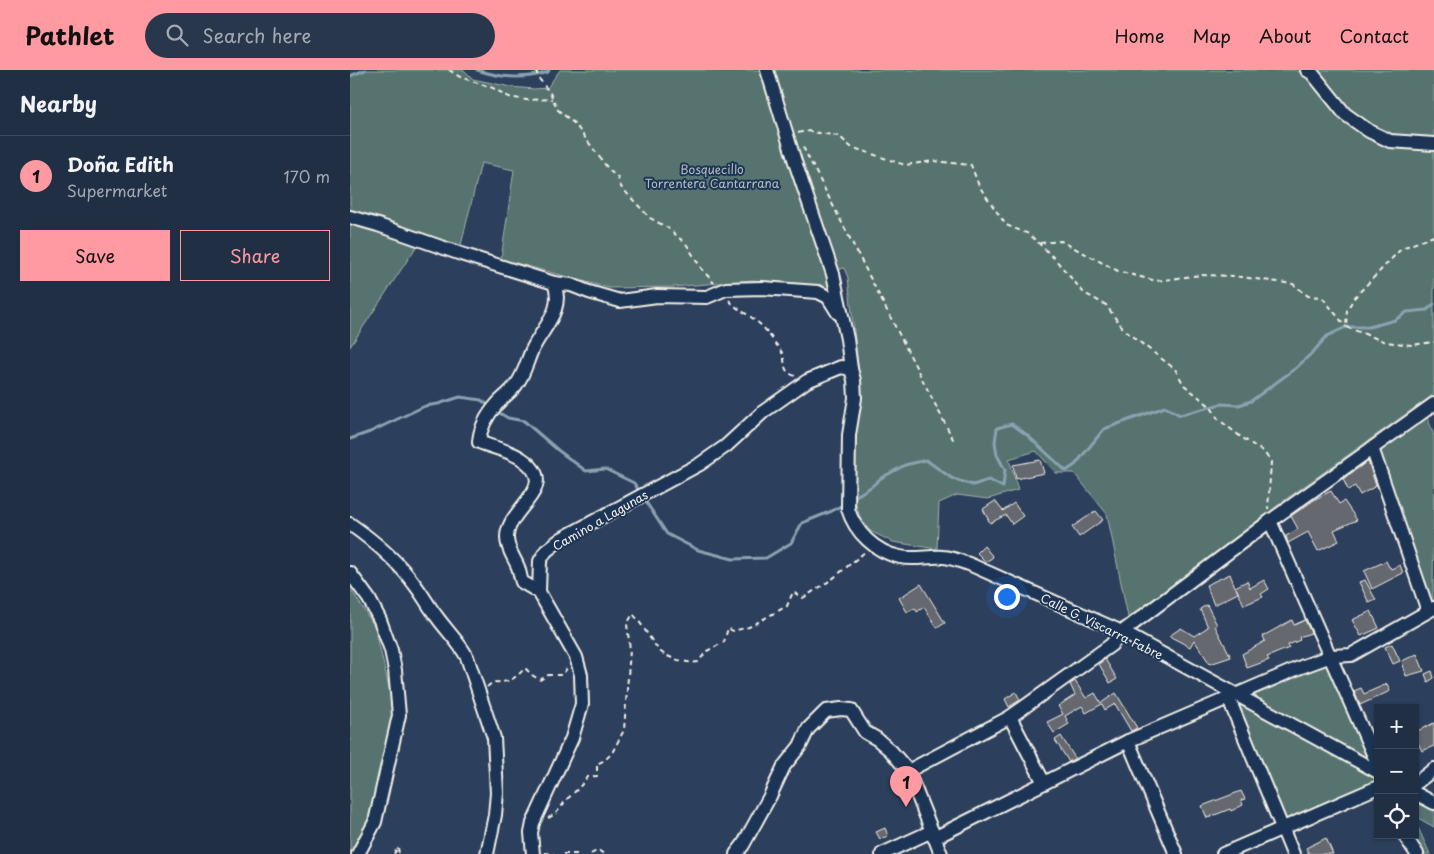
<!DOCTYPE html>
<meta charset="utf-8">
<style>
:root{--surface:#212f45;--page:#29374c;--text:#f1f3f6;--muted:#a2a9b3;--line:#3e4a5e;--accent:#ff9aa2}
body{margin:0;font-family:"Playpen Sans",sans-serif;background:var(--page);color:var(--text)}
.controls{position:absolute;right:15px;bottom:15px;display:grid;overflow:hidden;border-radius:0px;box-shadow:0 1px 4px #0004}
.controls button{width:45px;height:45px;display:grid;place-items:center;padding:0;border:0;border-bottom:1px solid var(--line);background:var(--surface);color:var(--text);font:25px sans-serif}
.you{position:absolute;left:656px;top:526px;width:18px;height:18px;margin:-12px;border:4px solid #fff;border-radius:50%;background:#1a73e8;box-shadow:0 0 0 8px #1a73e833}
.badge{display:grid;place-items:center;width:32px;height:32px;border-radius:50%;background:var(--accent);color:#111;font-size:16px;font-weight:700}
.pin{position:absolute;translate:-50% -41px;filter:drop-shadow(0 1px 2px #0008)}
.pin::after{content:'';position:absolute;top:26px;width:18px;height:15px;background:inherit;clip-path:polygon(0 0,100% 0,50% 100%)}
.list{margin:0;padding:0;list-style:none}
h2{display:flex;justify-content:space-between;align-items:center;height:65px;margin:0;padding:0 20px;font-size:21px}
h2 small{font-size:16px;font-weight:400;color:var(--muted)}
.list li{display:grid;grid-template-columns:32px 1fr auto;gap:15px;align-items:center;box-sizing:border-box;height:80px;padding:0 20px;border-top:1px solid var(--line)}
.list b{display:block;font-size:19px;white-space:nowrap}
.list p{margin:0;font-size:16px;white-space:nowrap;color:var(--muted)}
.list em{font-size:16px;font-style:normal;color:var(--muted)}
.actions{display:flex;gap:10px;padding:15px 20px}
.actions a{flex:1;padding:11px 0;border:1px solid var(--accent);border-radius:0px;text-align:center;font-size:18px;color:var(--accent)}
.actions .main{background:var(--accent);color:#111}
.icon{flex:none;width:28px;height:28px;fill:none;stroke:currentColor;stroke-width:2;stroke-linecap:round;stroke-linejoin:round}
.map{position:relative;flex:none;width:1084px;height:784px;overflow:hidden}
header{display:flex;align-items:center;gap:30px;box-sizing:border-box;height:70px;padding:0 25px;background:var(--accent);color:#111}
header strong{font-size:24px}
nav{display:flex;gap:28px;margin-inline-start:auto;font-size:18px}
.search{width:350px;height:45px;background:var(--page);display:flex;align-items:center;gap:12px;box-sizing:border-box;padding:0 18px;border-radius:28px;color:var(--muted);font-size:19px}
main{display:flex}
aside{flex:1;background:var(--surface)}
.map>svg:first-child{display:block}
.green{fill:#567370;stroke:#a5b2ac}
.lines{fill:none;stroke-linecap:round;stroke-linejoin:round}
.stream{stroke:#8ba2b1;stroke-width:3}
.building{fill:#666870;stroke:#f4f1e8}
.minor-casing{stroke:#f4f1e8;stroke-width:16}
.path{stroke:#f4f1e8;stroke-width:2;stroke-dasharray:5 4;stroke-linecap:butt}
.minor{stroke:#1d3557;stroke-width:12}
.labels{text-anchor:middle;dominant-baseline:central;stroke-width:4;stroke-linejoin:round;paint-order:stroke}
.park-label{font-size:12px;fill:#b5bfb8;stroke:#1d3557}
.street-label{font-size:12px;fill:#f4f1e8;stroke:#1d3557}
</style>
<header>
<strong>Pathlet</strong>
<div class="search"><svg class="icon" aria-label="search" viewBox="0 0 24 24"><circle cx="10" cy="10" r="6"/><path d="M15 15l6 6"/></svg>Search here</div>
<nav><a>Home</a><a>Map</a><a>About</a><a>Contact</a></nav>
</header>
<main>
<aside>
<h2>Nearby<small></small></h2>
<ul class="list">
<li><span class="badge">1</span><div><b>Doña Edith</b><p>Supermarket</p></div><em>170 m</em></li>
</ul>
<div class="actions"><a class="main">Save</a><a>Share</a></div>
</aside>
<div class="map">
<svg width="1084" height="784" viewBox="0 0 1084 784">
<rect width="100%" height="100%" fill="#2c3f5c"/>
<filter id="ink" filterUnits="userSpaceOnUse"><feTurbulence type="fractalNoise" baseFrequency=".02" numOctaves="2"/><feDisplacementMap in="SourceGraphic" scale="10" xChannelSelector="R" yChannelSelector="G"/><feConvolveMatrix kernelMatrix="1 2 1 2 8 2 1 2 1" color-interpolation-filters="sRGB"/></filter>
<g filter="url(#ink)">
<g class="green">
<polygon points="15,0 114,0 123,9 161,17 184,19 197,18 210,0 946,0 959,7 965,0 1084,0 1084,324 932,432 779,552 757,444 724,403 706,403 686,381 659,389 668,420 638,429 607,425 589,433 587,479 543,472 520,461 510,447 506,435 501,371 510,314 498,208 494,198 476,204 481,221 471,217 403,210 323,217 259,218 151,189 164,100 131,93 111,175 74,165 0,277 0,6"/>
<polygon points="1077,346 1084,366 1083,533 1027,381"/>
<polygon points="0,518 25,557 44,639 19,749 0,783"/>
<polygon points="979,594 1023,694 896,623 949,599"/>
<polygon points="885,630 1024,708 1027,715 935,751"/>
<polygon points="1065,729 1084,739 1084,757 1068,748 1066,753 1080,784 1075,784 1060,765 1065,765"/>
</g>
<g class="lines">
<g class="stream">
<path d="M127,0C151,8 174,10 198,2L199,0"/>
<polyline points="0,6 15,0"/>
<polyline points="146,341 158,348 174,351 209,381 236,401 255,399 284,413 291,424"/>
<polyline points="0,369 20,362 75,336 88,334 110,327 131,330 141,337"/>
<polyline points="294,429 317,464 348,480 383,489 416,488 441,473 452,453 482,441 494,434"/>
<polyline points="501,429 521,417 531,408 555,395 576,390 603,409 623,415 639,410 653,417 655,400 647,385 645,372 647,358 662,354 677,365 716,401 725,395 754,359 815,337 830,345 871,334 889,335 901,331 946,298 964,281 977,266 996,257 1019,257 1045,250 1057,242 1077,240 1084,234"/>
</g>
</g>
<g class="building">
<polygon points="690,390 694,403 666,409 663,395"/>
<polygon points="1018,391 1026,416 1010,425 1005,416 998,420 993,409"/>
<polygon points="981,421 989,434 994,431 1007,450 984,460 989,471 968,481 958,462 938,473 936,466 948,459 941,446 967,428"/>
<polygon points="645,431 653,441 664,433 673,446 662,454 656,445 640,453 633,439"/>
<polygon points="746,441 753,450 729,467 722,457"/>
<polygon points="634,476 643,487 636,492 627,483"/>
<polygon points="1036,491 1039,497 1040,497 1041,499 1050,495 1053,503 1022,519 1014,501"/>
<polygon points="880,504 885,517 897,511 900,518 914,510 919,519 911,524 913,527 894,535 886,518 888,523 864,535 856,515"/>
<polygon points="1015,510 1026,530 1019,533 1009,512"/>
<polygon points="571,514 595,553 587,558 574,537 567,542 565,538 557,542 549,528"/>
<polygon points="857,535 867,555 865,556 881,587 860,594 844,570 840,577 819,566 831,558 844,566 858,557 850,539"/>
<polygon points="1021,541 1029,558 1011,566 1002,550"/>
<polygon points="942,550 944,555 955,550 961,563 949,567 950,570 938,575 939,578 917,587 919,590 897,598 892,584 915,571 913,566"/>
<polygon points="1042,574 1050,591 1043,594 1035,577"/>
<polygon points="1067,584 1074,601 1056,606 1052,591"/>
<polygon points="755,589 767,609 760,613 749,594"/>
<polygon points="1082,601 1084,608 1078,612 1075,604"/>
<polygon points="725,611 736,628 745,623 751,633 766,623 787,658 781,661 765,634 755,640 752,634 736,643 732,636 715,646 719,654 704,663 697,652 713,644 708,636 725,625 720,614"/>
<polygon points="1037,614 1040,621 1010,635 1004,621 1011,618 1014,624"/>
<polygon points="666,622 670,630 659,637 655,629"/>
<polygon points="1084,653 1084,676 1072,681 1065,667 1065,662"/>
<polygon points="711,666 725,688 719,692 705,670"/>
<polygon points="891,721 895,729 891,730 893,735 881,741 880,739 857,748 852,736"/>
<polygon points="535,758 538,766 530,769 526,762"/>
<polygon points="976,768 983,784 959,784 956,778"/>
</g>
<g class="lines">
<defs>
<g id="minor">
<path d="M417,0L446,95L483,204L497,269L501,299L504,310L505,328L499,365L498,439C505,462 525,482 550,487C564,490 579,486 593,487C601,487 611,492 619,494L772,562L1028,702"/>
<polyline points="957,0 962,3 995,44 1019,61 1040,71 1084,74"/>
<path d="M0,147L28,155L111,184L204,213C215,240 193,257 182,280C177,291 174,305 166,315C161,322 153,327 147,334C138,344 130,358 129,372C143,378 159,380 172,389C213,417 156,438 157,468C157,479 164,487 168,497C170,502 170,507 172,512L189,522"/>
<polyline points="204,213 221,215 239,222 270,231 307,226 357,227 376,219 412,218 468,222 478,227 488,243"/>
<polyline points="1022,378 1078,541"/>
<polyline points="920,451 1028,695"/>
<path d="M0,454C24,471 48,491 65,515C73,525 79,537 87,547C97,561 109,572 117,587L144,668L147,723L145,745L137,784"/>
<polyline points="0,503 19,529 30,550 41,580 45,600 49,645 25,752 8,784"/>
<polyline points="878,627 943,784"/>
<polyline points="660,647 694,713"/>
<polyline points="778,671 826,784"/>
<polyline points="558,701 660,647 761,575 772,562 920,451 1084,334"/>
<polyline points="1065,714 1084,699"/>
<polyline points="1065,723 1084,733"/>
<polyline points="1054,765 1067,784"/>
<polyline points="584,768 778,671 951,597 981,586 1001,585 1084,538"/>
<polyline points="183,784 181,763 183,753 222,668 232,634 231,605 226,587 189,522 190,491 196,481 211,469 350,394 376,376 413,342 457,311 491,297 501,299"/>
<polyline points="386,784 393,775 420,726 434,696 450,676 458,659 476,641 491,639 501,640 515,662 527,669 541,681 558,701 591,784"/>
<polyline points="532,784 582,761"/>
<polyline points="873,784 1028,717"/>
</g>
</defs>
<use href="#minor" class="minor-casing"/>
<g class="path">
<polyline points="99,0 110,7 143,18 159,27 176,30 202,29"/>
<polyline points="187,0 187,6 200,23 208,40 225,54 259,100 268,108 271,117 300,148 318,158 337,175 351,198 364,213"/>
<polyline points="448,63 456,61 489,66 501,77 555,95 583,91 621,95 629,116 656,155 679,164 705,189 734,223 756,235 774,260 825,299 834,315 861,337 868,349 891,367 914,382 921,392 918,439"/>
<polyline points="453,77 605,373"/>
<polyline points="1084,166 1052,178 1004,228 997,240 996,257 1036,272 1062,275 1084,272"/>
<polyline points="690,173 711,171 768,201 806,211 851,205 883,206 943,214 958,226 972,227 996,257"/>
<path d="M379,230C387,240 397,243 406,251C416,258 424,272 431,281C438,291 429,300 445,306"/>
<path d="M137,617L143,612C158,613 165,609 175,598L182,605L190,610L198,605H212L218,597"/>
<path d="M198,748C208,744 211,736 218,728C226,721 232,715 237,707L247,706V694L255,690L262,683L274,660L280,580L277,554L283,544C293,555 299,568 308,579C315,588 338,594 348,592L357,581L374,572L378,558L383,561L399,557L437,536L443,522L453,528L481,510L516,481"/>
<polyline points="194,783 204,784"/>
<polyline points="44,784 48,777 49,784"/>
<polyline points="213,784 228,784"/>
<polyline points="241,784 248,780 254,784"/>
</g>
<use href="#minor" class="minor"/>
</g>
</g>
<g class="labels">
<g class="park-label">
<text x="362" y="99">Bosquecillo<tspan x="362" dy="14">Torrentera Cantarrana</tspan></text>
</g>
<g class="street-label">
<text transform="translate(250 450) rotate(-30)">Camino a Lagunas</text>
<text transform="translate(752 556) rotate(26)">Calle G. Viscarra Fabre</text>
</g>
</g>
</svg>
<div class="controls">
<button>+</button>
<button>−</button>
<button><svg class="icon" aria-label="locate" viewBox="0 0 24 24"><circle cx="12" cy="12" r="6"/><path d="M12 2v4M12 18v4M2 12h4M18 12h4"/></svg></button>
</div>
<div class="you"></div>
<div class="pin badge" style="left:556px;top:737px">1</div>
</div>
</main>
